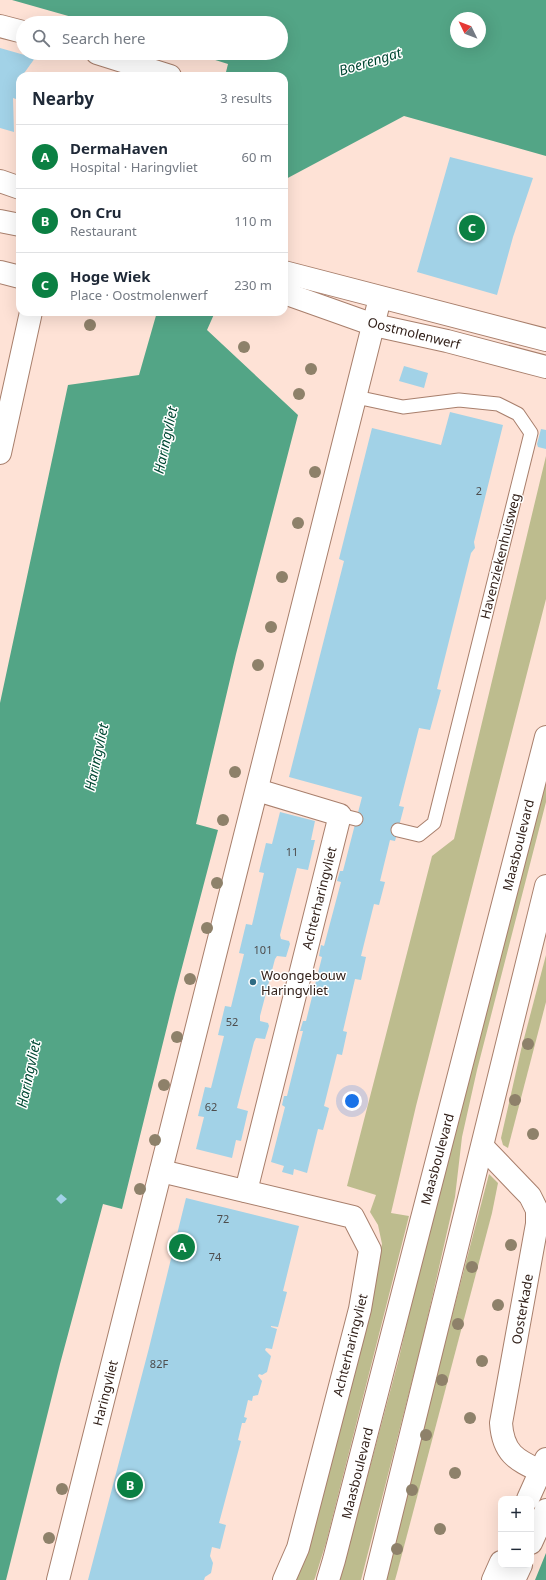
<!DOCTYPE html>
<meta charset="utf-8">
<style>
:root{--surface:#fff;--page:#f2f2f3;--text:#1f2937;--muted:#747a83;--line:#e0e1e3;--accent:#0b8043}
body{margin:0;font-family:"Noto Sans",sans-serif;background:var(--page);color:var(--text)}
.controls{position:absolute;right:12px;bottom:12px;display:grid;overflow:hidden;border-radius:8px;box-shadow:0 4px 16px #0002}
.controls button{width:36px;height:36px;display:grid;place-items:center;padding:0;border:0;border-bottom:1px solid var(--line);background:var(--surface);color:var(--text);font:20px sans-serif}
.compass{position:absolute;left:450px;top:12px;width:36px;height:36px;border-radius:50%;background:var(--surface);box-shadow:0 4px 16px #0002;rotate:313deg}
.you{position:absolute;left:352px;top:1101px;width:14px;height:14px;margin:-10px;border:3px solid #fff;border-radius:50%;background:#1a73e8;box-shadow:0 0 0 6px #1a73e833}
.badge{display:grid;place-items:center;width:26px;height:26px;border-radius:50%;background:var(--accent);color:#fff;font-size:13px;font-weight:700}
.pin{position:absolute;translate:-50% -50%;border:2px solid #fff;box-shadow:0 1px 4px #0006}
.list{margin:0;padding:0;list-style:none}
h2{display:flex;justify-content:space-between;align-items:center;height:52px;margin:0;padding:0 16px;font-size:17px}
h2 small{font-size:13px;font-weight:400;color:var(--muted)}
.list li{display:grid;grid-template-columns:26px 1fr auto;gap:12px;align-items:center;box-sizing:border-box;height:64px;padding:0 16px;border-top:1px solid var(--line)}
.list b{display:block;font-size:15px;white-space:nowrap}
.list p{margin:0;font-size:13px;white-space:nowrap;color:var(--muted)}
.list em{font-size:13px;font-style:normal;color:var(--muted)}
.icon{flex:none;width:22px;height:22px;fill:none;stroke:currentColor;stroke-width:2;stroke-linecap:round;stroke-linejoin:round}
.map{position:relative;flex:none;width:546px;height:1580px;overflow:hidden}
.search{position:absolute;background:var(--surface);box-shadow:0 4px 16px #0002;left:16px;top:16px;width:272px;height:44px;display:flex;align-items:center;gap:10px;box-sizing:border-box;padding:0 14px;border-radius:22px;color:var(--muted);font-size:15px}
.panel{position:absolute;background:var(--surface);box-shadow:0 4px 16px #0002;left:16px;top:72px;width:272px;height:244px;border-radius:12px}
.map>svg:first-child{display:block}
.green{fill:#bdbc8e}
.water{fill:#53a586;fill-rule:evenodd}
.building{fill:#a2d2e7}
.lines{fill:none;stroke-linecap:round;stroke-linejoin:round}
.lane-casing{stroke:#a87f6c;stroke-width:15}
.street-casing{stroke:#a87f6c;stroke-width:24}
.secondary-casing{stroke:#a87f6c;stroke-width:24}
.primary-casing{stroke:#a87f6c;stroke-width:24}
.lane{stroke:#fff;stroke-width:13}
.street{stroke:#fff;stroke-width:22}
.secondary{stroke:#fff;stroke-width:22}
.primary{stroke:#fff;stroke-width:22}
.tree{fill:#8e816a}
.poi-dot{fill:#2f6b83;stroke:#fff;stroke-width:1.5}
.labels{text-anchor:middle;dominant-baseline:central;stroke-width:3;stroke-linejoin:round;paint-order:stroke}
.number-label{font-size:11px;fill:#4e4d4d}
.street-label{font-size:13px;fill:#32211a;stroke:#fff}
.poi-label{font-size:13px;fill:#32211a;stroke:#fff;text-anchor:start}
.water-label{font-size:14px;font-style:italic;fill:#004833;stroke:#fff}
</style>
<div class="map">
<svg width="546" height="1580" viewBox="0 0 546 1580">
<rect width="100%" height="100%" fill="#fee2d6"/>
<g class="green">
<polygon points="546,456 546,599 416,1106 391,1213 409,1216 326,1543 315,1578 314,1580 291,1580 307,1538 382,1244 378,1225 370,1212 376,1195 347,1186 432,856 454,839"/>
<polygon points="546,775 546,802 477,1070 462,1137 455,1197 422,1342 361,1580 340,1580 399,1358 422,1256"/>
<polygon points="546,955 546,1002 508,1148 503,1145 501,1138 521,1050"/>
<polygon points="489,1174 498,1183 492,1213 397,1573 395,1580 383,1580"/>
</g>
<g class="water">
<path d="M12,0H546V156L404,116L284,180V76H225L228,64L193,53H281V23H93ZM456,18H480V42H456Z"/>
<polygon points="157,312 215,312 207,330 298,415 236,654 196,824 218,830 175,994 122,1209 103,1204 60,1364 6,1580 0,1580 0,703 68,385 139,375"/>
<polygon points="546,1553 546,1580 535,1580"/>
</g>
<g class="building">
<polygon points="0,48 35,58 22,76 20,76 16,86 20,87 19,100 13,98 14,132 0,128"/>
<polygon points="450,157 533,178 513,237 497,295 417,272"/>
<polygon points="404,366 428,373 424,388 399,381"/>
<polygon points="450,412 503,425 474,542 475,548 471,553 437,689 441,690 430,730 419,728 399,806 404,807 395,841 390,840 380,881 385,882 379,905 374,904 361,956 366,957 361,980 355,979 343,1031 347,1032 342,1055 337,1054 324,1106 329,1108 323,1130 318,1129 307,1173 294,1169 293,1175 282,1172 284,1166 271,1162 285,1107 282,1105 284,1096 287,1096 303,1031 300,1031 303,1021 306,1021 322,957 319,956 321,945 324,946 341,882 337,881 340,871 343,871 362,797 289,777 344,561 339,559 372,428 441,445"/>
<polygon points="541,429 546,430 546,449 538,447 537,444"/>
<polygon points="280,812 315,821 311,840 315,840 308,870 297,868 280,935 281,939 289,941 290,944 286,957 277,956 275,959 260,1016 260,1021 268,1023 269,1026 265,1039 256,1038 254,1042 237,1108 248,1111 241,1141 236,1140 232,1158 196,1149 204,1117 198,1116 205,1087 211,1088 224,1036 218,1035 225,1006 231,1007 244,954 239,953 246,924 252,925 264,873 259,872 266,843 272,844"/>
<polygon points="61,1194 67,1199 61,1204 56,1199"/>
<polygon points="186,1198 299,1226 283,1291 287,1292 278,1327 271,1326 271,1327 277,1329 272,1349 266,1348 265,1350 271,1356 267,1372 262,1375 259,1374 258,1376 262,1381 258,1395 253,1396 252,1401 248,1400 244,1417 247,1418 245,1423 242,1423 238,1440 241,1441 219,1523 226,1525 220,1549 212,1547 210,1556 213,1563 211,1573 205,1577 204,1580 88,1580 149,1348"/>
</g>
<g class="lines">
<defs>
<g id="lane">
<polyline points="356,397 403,407 459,400 498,404 518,414 531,433 434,823 419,835 398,830"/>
<polyline points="340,815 356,819"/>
</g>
<g id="street">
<polyline points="0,26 23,32"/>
<polyline points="97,53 170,76"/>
<polyline points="0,272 20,277"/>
<polyline points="0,453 31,312"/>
<path d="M483,1147L530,1196L537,1210V1224L501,1423C503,1453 516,1460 540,1471"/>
<polyline points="161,1171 353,1217 370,1250 360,1309 298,1548 284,1580"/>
<polyline points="246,1191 340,815 257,790"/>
<polyline points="528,1499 546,1459"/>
<polyline points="531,1543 546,1510"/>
<polyline points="58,1580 380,298"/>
<polyline points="493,1580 501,1562"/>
<polyline points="514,1580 521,1565"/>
</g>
<g id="secondary">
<polyline points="0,181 20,188"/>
<polyline points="0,221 20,225"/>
<polyline points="284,272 546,340"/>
<polyline points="284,293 374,325 447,341 546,367"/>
</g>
<g id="primary">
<polyline points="328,1580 334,1560 546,737"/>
<polyline points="375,1580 546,886"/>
</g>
</defs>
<use href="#lane" class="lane-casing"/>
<use href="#street" class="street-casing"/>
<use href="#secondary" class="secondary-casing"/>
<use href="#primary" class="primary-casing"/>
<use href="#lane" class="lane"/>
<use href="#street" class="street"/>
<use href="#secondary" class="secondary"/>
<use href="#primary" class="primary"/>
</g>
<g class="tree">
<circle cx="90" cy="325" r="6"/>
<circle cx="244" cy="347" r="6"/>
<circle cx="311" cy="369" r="6"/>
<circle cx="299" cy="394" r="6"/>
<circle cx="315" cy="472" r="6"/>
<circle cx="298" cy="523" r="6"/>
<circle cx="282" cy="577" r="6"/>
<circle cx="271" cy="627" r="6"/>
<circle cx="258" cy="665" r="6"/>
<circle cx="235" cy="772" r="6"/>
<circle cx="223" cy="820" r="6"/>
<circle cx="217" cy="883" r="6"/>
<circle cx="207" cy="928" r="6"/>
<circle cx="190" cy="979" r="6"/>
<circle cx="177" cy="1037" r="6"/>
<circle cx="528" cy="1044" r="6"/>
<circle cx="164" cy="1085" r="6"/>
<circle cx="515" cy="1100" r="6"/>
<circle cx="533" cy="1134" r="6"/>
<circle cx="155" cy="1140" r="6"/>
<circle cx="140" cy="1189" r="6"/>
<circle cx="511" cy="1245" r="6"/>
<circle cx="472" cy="1267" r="6"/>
<circle cx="498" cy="1305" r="6"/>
<circle cx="458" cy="1324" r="6"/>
<circle cx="482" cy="1361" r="6"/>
<circle cx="442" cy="1380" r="6"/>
<circle cx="470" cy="1418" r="6"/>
<circle cx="426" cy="1435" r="6"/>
<circle cx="455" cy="1473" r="6"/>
<circle cx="62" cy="1489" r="6"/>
<circle cx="412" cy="1490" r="6"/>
<circle cx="440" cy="1529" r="6"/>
<circle cx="49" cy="1538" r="6"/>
<circle cx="397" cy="1549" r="6"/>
</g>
<circle class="poi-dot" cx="253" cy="982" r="4"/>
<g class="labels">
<g class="number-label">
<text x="479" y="490">2</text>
<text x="292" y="851">11</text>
<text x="263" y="949">101</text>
<text x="232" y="1021">52</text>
<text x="211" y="1106">62</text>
<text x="223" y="1218">72</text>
<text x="215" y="1256">74</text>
<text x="159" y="1363">82F</text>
</g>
<g class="street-label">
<text transform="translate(414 333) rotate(14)">Oostmolenwerf</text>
<text transform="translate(500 556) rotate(-76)">Havenziekenhuisweg</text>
<text transform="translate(518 845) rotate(-76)">Maasboulevard</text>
<text transform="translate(319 898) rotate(-76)">Achterharingvliet</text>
<text transform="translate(437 1159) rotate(-75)">Maasboulevard</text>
<text transform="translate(522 1309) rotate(-80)">Oosterkade</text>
<text transform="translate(350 1345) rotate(-76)">Achterharingvliet</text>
<text transform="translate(105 1393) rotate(-76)">Haringvliet</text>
<text transform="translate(357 1473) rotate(-76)">Maasboulevard</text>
</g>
<g class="poi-label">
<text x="261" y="975">Woongebouw<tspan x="261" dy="15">Haringvliet</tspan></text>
</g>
<g class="water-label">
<text transform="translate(370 61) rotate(-17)">Boerengat</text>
<text transform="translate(165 440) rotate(-78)">Haringvliet</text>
<text transform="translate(96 757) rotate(-78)">Haringvliet</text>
<text transform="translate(28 1074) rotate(-78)">Haringvliet</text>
</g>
</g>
</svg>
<div class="controls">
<button>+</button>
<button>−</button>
</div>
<svg class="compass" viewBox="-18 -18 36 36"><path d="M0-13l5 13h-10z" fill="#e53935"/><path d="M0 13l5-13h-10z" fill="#747a83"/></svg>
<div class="you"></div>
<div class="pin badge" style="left:182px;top:1247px">A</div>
<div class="pin badge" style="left:130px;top:1485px">B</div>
<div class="pin badge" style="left:472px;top:228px">C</div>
<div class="search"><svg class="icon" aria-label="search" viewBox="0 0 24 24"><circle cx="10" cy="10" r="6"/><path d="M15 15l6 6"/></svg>Search here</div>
<section class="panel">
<h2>Nearby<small>3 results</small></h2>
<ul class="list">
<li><span class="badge">A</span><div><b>DermaHaven</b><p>Hospital · Haringvliet</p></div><em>60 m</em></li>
<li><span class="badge">B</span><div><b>On Cru</b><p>Restaurant</p></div><em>110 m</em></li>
<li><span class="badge">C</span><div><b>Hoge Wiek</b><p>Place · Oostmolenwerf</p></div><em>230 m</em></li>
</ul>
</section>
</div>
